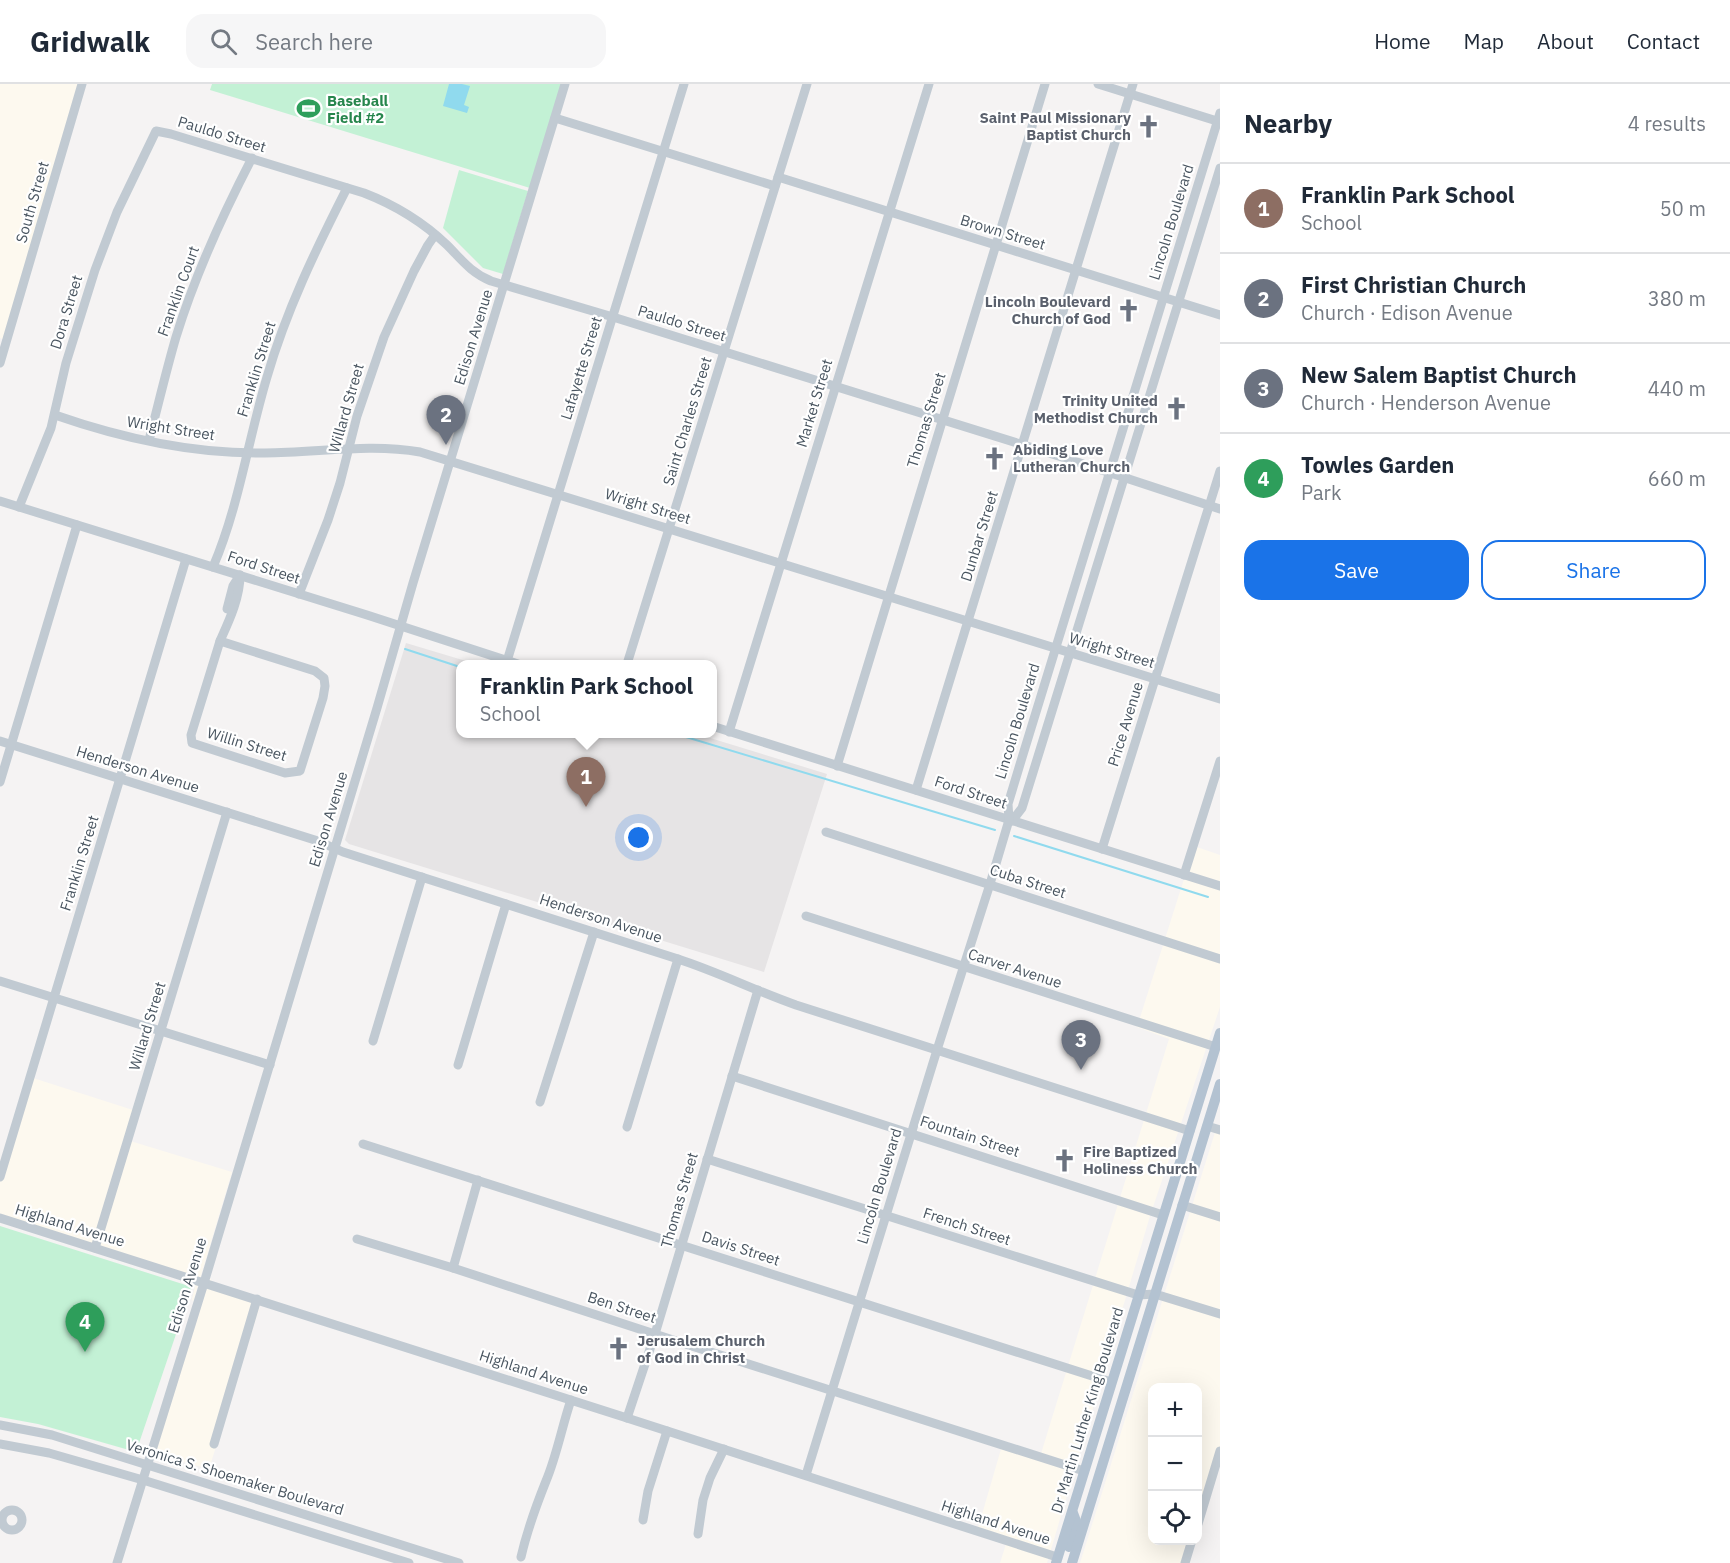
<!DOCTYPE html>
<meta charset="utf-8">
<style>
:root{--surface:#fff;--page:#f6f6f7;--text:#1f2937;--muted:#747a83;--line:#e0e1e3;--accent:#1a73e8}
body{margin:0;font-family:"IBM Plex Sans",sans-serif;background:var(--page);color:var(--text)}
.controls{position:absolute;right:18px;bottom:18px;display:grid;overflow:hidden;border-radius:12px;box-shadow:0 6px 24px #0002}
.controls button{width:54px;height:54px;display:grid;place-items:center;padding:0;border:0;border-bottom:2px solid var(--line);background:var(--surface);color:var(--text);font:30px sans-serif}
.you{position:absolute;left:639px;top:754px;width:21px;height:21px;margin:-15px;border:4px solid #fff;border-radius:50%;background:#1a73e8;box-shadow:0 0 0 9px #1a73e833}
.badge{display:grid;place-items:center;width:39px;height:39px;border-radius:50%;background:var(--accent);color:#fff;font-size:20px;font-weight:700}
.pin{position:absolute;translate:-50% -50px;filter:drop-shadow(0 2px 3px #0008)}
.pin::after{content:'';position:absolute;top:32px;width:21px;height:18px;background:inherit;clip-path:polygon(0 0,100% 0,50% 100%)}
.popup{position:absolute;left:456px;top:576px;width:261px;height:78px;box-sizing:border-box;display:grid;place-content:center;border-radius:12px;background:var(--surface);filter:drop-shadow(0 2px 4px #0005);font-size:20px;white-space:nowrap;color:var(--muted)}
.popup b{font-size:22px;color:var(--text)}
.popup::after{content:'';position:absolute;left:50%;top:100%;margin-left:-12px;border:12px solid transparent;border-top-color:var(--surface)}
.list{margin:0;padding:0;list-style:none}
h2{display:flex;justify-content:space-between;align-items:center;height:78px;margin:0;padding:0 24px;font-size:26px}
h2 small{font-size:20px;font-weight:400;color:var(--muted)}
.list li{display:grid;grid-template-columns:39px 1fr auto;gap:18px;align-items:center;box-sizing:border-box;height:90px;padding:0 24px;border-top:2px solid var(--line)}
.list b{display:block;font-size:22px;white-space:nowrap}
.list p{margin:0;font-size:20px;white-space:nowrap;color:var(--muted)}
.list em{font-size:20px;font-style:normal;color:var(--muted)}
.actions{display:flex;gap:12px;padding:18px 24px}
.actions a{flex:1;padding:14px 0;border:2px solid var(--accent);border-radius:18px;text-align:center;font-size:21px;color:var(--accent)}
.actions .main{background:var(--accent);color:#fff}
.icon{flex:none;width:33px;height:33px;fill:none;stroke:currentColor;stroke-width:2;stroke-linecap:round;stroke-linejoin:round}
.map{position:relative;flex:none;width:1220px;height:1479px;overflow:hidden}
header{display:flex;align-items:center;gap:36px;box-sizing:border-box;height:84px;padding:0 30px;background:var(--surface);border-bottom:2px solid var(--line)}
header strong{font-size:28px}
nav{display:flex;gap:33px;margin-inline-start:auto;font-size:21px}
.search{width:420px;height:54px;background:var(--page);display:flex;align-items:center;gap:15px;box-sizing:border-box;padding:0 21px;border-radius:18px;color:var(--muted);font-size:22px}
main{display:flex}
aside{flex:1;background:var(--surface)}
.map>svg:first-child{display:block}
.commercial{fill:#fdf9ef}
.education{fill:#e6e4e5}
.green{fill:#c3f1d5}
.water{fill:#90daee}
.lines{fill:none;stroke-linecap:round;stroke-linejoin:round}
.stream{stroke:#90daee;stroke-width:2}
.minor{stroke:#c1cad2;stroke-width:9}
.major{stroke:#b3c2d1;stroke-width:10}
.labels{text-anchor:middle;dominant-baseline:central;stroke-width:4.5;stroke-linejoin:round;paint-order:stroke}
.leisure-label{font-size:15px;font-weight:bold;fill:#27864d;stroke:#fff;text-anchor:start}
.worship-label{font-size:15px;font-weight:bold;fill:#5b616d;stroke:#fff;text-anchor:end}
.street-label{font-size:15px;fill:#4a5661;stroke:#fff}
</style>
<header>
<strong>Gridwalk</strong>
<div class="search"><svg class="icon" aria-label="search" viewBox="0 0 24 24"><circle cx="10" cy="10" r="6"/><path d="M15 15l6 6"/></svg>Search here</div>
<nav><a>Home</a><a>Map</a><a>About</a><a>Contact</a></nav>
</header>
<main>
<div class="map">
<svg width="1220" height="1479" viewBox="0 0 1220 1479">
<rect width="100%" height="100%" fill="#f5f3f3"/>
<g class="commercial">
<polygon points="0,0 83,0 7,257 0,254"/>
<polygon points="1194,762 1220,771 1220,798 1186,788"/>
<polygon points="1184,795 1220,806 1220,923 1150,1132 1047,1479 1000,1479 1006,1460 976,1451 1001,1365 1039,1376 1169,955 1137,943"/>
<polygon points="30,993 136,1027 127,1056 232,1088 193,1218 192,1215 195,1203 193,1200 0,1138 0,1090"/>
<polygon points="1217,1042 1220,1043 1220,1366 1198,1436 1198,1304 1152,1304 1152,1456 1191,1457 1184,1479 1080,1479"/>
<polygon points="210,1194 216,1205 261,1219 209,1385 155,1370"/>
</g>
<polygon class="education" points="406,559 476,580 460,580 460,650 697,650 827,690 764,888 349,760 345,756"/>
<g class="green">
<polygon points="212,0 562,0 530,104 210,6"/>
<polygon points="459,86 528,107 503,190 483,184 443,144"/>
<polygon points="0,1142 192,1203 136,1368 38,1340 0,1333"/>
</g>
<polygon class="water" points="449,0 462,0 470,2 464,21 469,23 467,29 443,22"/>
<g class="lines">
<g class="stream">
<polyline points="405,565 460,583"/>
<polyline points="676,650 995,746"/>
<polyline points="1014,752 1208,813"/>
</g>
<g class="minor">
<polyline points="1098,0 1220,38"/>
<polyline points="555,34 775,102"/>
<polyline points="778,93 1220,231"/>
<polyline points="0,279 82,0"/>
<path d="M55,331C121,354 195,370 265,369C317,369 369,359 420,368L1220,615"/>
<path d="M149,356C158,322 166,287 176,253C195,191 222,132 252,74"/>
<polyline points="0,417 367,531 518,580"/>
<path d="M19,423L51,344L66,279L95,186L117,128L156,47L171,50L364,109C395,121 423,138 447,161C462,176 470,188 491,197L613,233L1065,374L1220,425"/>
<path d="M213,483C239,422 248,356 267,293C286,227 316,165 347,104"/>
<polyline points="299,510 328,436 340,399 357,332 384,253 414,187 428,161 435,151"/>
<polyline points="227,525 233,502 240,491"/>
<polygon points="220,557 315,587 324,594 325,602 323,614 300,687 285,689 192,659 191,651"/>
<path d="M220,557C229,537 240,514 240,491"/>
<polyline points="507,577 684,0"/>
<polyline points="627,580 807,0"/>
<polyline points="712,642 1220,802"/>
<polyline points="729,648 929,0"/>
<path d="M0,657L318,757L343,768L678,875C718,888 756,907 796,921L1190,1047"/>
<polyline points="837,682 1045,0"/>
<polyline points="0,698 77,441"/>
<polyline points="916,706 1133,0"/>
<polyline points="1012,737 1022,724 1220,84"/>
<polyline points="826,748 1220,875"/>
<polyline points="1102,765 1220,387"/>
<polyline points="1184,791 1220,677"/>
<polyline points="806,832 1216,963"/>
<polyline points="0,897 270,981"/>
<polyline points="373,957 422,793"/>
<polyline points="458,981 506,820"/>
<polyline points="732,992 1163,1131"/>
<polyline points="540,1018 594,848"/>
<polyline points="1207,1042 1220,1046"/>
<polyline points="627,1043 678,875"/>
<polyline points="363,1060 1111,1298"/>
<polyline points="707,1075 1138,1211 1155,1210 1220,1230"/>
<polyline points="0,1093 186,475"/>
<polyline points="1182,1121 1220,1133"/>
<polyline points="0,1134 627,1334 1057,1473"/>
<polyline points="357,1155 453,1184 673,1256 1084,1387"/>
<polyline points="95,1164 227,728"/>
<polyline points="453,1184 478,1096"/>
<polyline points="627,1334 655,1250 758,906"/>
<polyline points="0,1341 52,1351 459,1479"/>
<polyline points="0,1360 49,1369 143,1396 409,1479"/>
<polyline points="214,1360 257,1215"/>
<polyline points="806,1391 937,966 990,800 1009,736 1008,720 1021,677 1220,29"/>
<circle cx="12" cy="1436" r="10"/>
<polyline points="643,1436 648,1407 667,1347"/>
<polyline points="1198,1440 1220,1367"/>
<polyline points="698,1450 703,1416 710,1394 724,1365"/>
<path d="M521,1473C527,1447 536,1422 546,1397C557,1371 562,1342 571,1316"/>
<polyline points="117,1479 204,1199 377,624 413,499 565,0"/>
<polyline points="1185,1479 1192,1456"/>
</g>
<g class="major">
<polyline points="1069,1463 1076,1437 1073,1429"/>
<polyline points="1056,1479 1220,949"/>
<polyline points="1072,1479 1220,1000"/>
</g>
</g>
<defs>
<symbol id="stadium-bare" viewBox="-9 -9 18 18"><path d="M0-5a6.5 5 0 1 0 0 10a6.5 5 0 1 0 0-10ZM-3.5-1.8h7v3.6h-7Z" fill="#2e9e5b" stroke="#fff" stroke-width="2.5" paint-order="stroke"/></symbol>
<symbol id="church-bare" viewBox="-9 -9 18 18"><path d="M-1.2-6h2.4v3.5h3.3v2.4h-3.3V6h-2.4V-.1h-3.3v-2.4h3.3Z" fill="#6b7280" stroke="#fff" stroke-width="2.5" paint-order="stroke"/></symbol>
</defs>
<g fill-rule="evenodd">
<use href="#stadium-bare" x="292" y="8" width="33" height="33"/>
<use href="#church-bare" x="1132" y="26" width="33" height="33"/>
<use href="#church-bare" x="1112" y="210" width="33" height="33"/>
<use href="#church-bare" x="1160" y="308" width="33" height="33"/>
<use href="#church-bare" x="978" y="358" width="33" height="33"/>
<use href="#church-bare" x="1048" y="1060" width="33" height="33"/>
<use href="#church-bare" x="602" y="1248" width="33" height="33"/>
</g>
<g class="labels">
<g class="leisure-label">
<text x="327" y="16">Baseball<tspan x="327" dy="17">Field #2</tspan></text>
</g>
<g class="worship-label">
<text x="1131" y="33">Saint Paul Missionary<tspan x="1131" dy="17">Baptist Church</tspan></text>
<text x="1111" y="217">Lincoln Boulevard<tspan x="1111" dy="17">Church of God</tspan></text>
<text x="1158" y="316">Trinity United<tspan x="1158" dy="17">Methodist Church</tspan></text>
<text x="1013" y="365" text-anchor="start">Abiding Love<tspan x="1013" dy="17">Lutheran Church</tspan></text>
<text x="1083" y="1067" text-anchor="start">Fire Baptized<tspan x="1083" dy="17">Holiness Church</tspan></text>
<text x="637" y="1256" text-anchor="start">Jerusalem Church<tspan x="637" dy="17">of God in Christ</tspan></text>
</g>
<g class="street-label">
<text transform="translate(222 50) rotate(17)">Pauldo Street</text>
<text transform="translate(32 118) rotate(-74)">South Street</text>
<text transform="translate(1171 138) rotate(-73)">Lincoln Boulevard</text>
<text transform="translate(1003 148) rotate(17)">Brown Street</text>
<text transform="translate(178 207) rotate(-70)">Franklin Court</text>
<text transform="translate(66 228) rotate(-73)">Dora Street</text>
<text transform="translate(682 239) rotate(17)">Pauldo Street</text>
<text transform="translate(473 253) rotate(-73)">Edison Avenue</text>
<text transform="translate(581 284) rotate(-73)">Lafayette Street</text>
<text transform="translate(256 285) rotate(-73)">Franklin Street</text>
<text transform="translate(814 319) rotate(-73)">Market Street</text>
<text transform="translate(346 324) rotate(-74)">Willard Street</text>
<text transform="translate(926 336) rotate(-73)">Thomas Street</text>
<text transform="translate(687 337) rotate(-73)">Saint Charles Street</text>
<text transform="translate(171 344) rotate(9)">Wright Street</text>
<text transform="translate(648 422) rotate(17)">Wright Street</text>
<text transform="translate(979 452) rotate(-73)">Dunbar Street</text>
<text transform="translate(264 483) rotate(18)">Ford Street</text>
<text transform="translate(1112 566) rotate(17)">Wright Street</text>
<text transform="translate(1017 637) rotate(-73)">Lincoln Boulevard</text>
<text transform="translate(1125 640) rotate(-73)">Price Avenue</text>
<text transform="translate(247 660) rotate(17)">Willin Street</text>
<text transform="translate(138 685) rotate(17)">Henderson Avenue</text>
<text transform="translate(971 708) rotate(18)">Ford Street</text>
<text transform="translate(328 735) rotate(-73)">Edison Avenue</text>
<text transform="translate(79 779) rotate(-73)">Franklin Street</text>
<text transform="translate(1028 797) rotate(18)">Cuba Street</text>
<text transform="translate(601 834) rotate(18)">Henderson Avenue</text>
<text transform="translate(1015 884) rotate(18)">Carver Avenue</text>
<text transform="translate(147 942) rotate(-73)">Willard Street</text>
<text transform="translate(970 1052) rotate(18)">Fountain Street</text>
<text transform="translate(879 1102) rotate(-73)">Lincoln Boulevard</text>
<text transform="translate(679 1116) rotate(-74)">Thomas Street</text>
<text transform="translate(70 1141) rotate(17)">Highland Avenue</text>
<text transform="translate(967 1142) rotate(18)">French Street</text>
<text transform="translate(741 1164) rotate(18)">Davis Street</text>
<text transform="translate(187 1201) rotate(-73)">Edison Avenue</text>
<text transform="translate(622 1223) rotate(18)">Ben Street</text>
<text transform="translate(534 1288) rotate(18)">Highland Avenue</text>
<text transform="translate(1087 1326) rotate(-73)">Dr Martin Luther King Boulevard</text>
<text transform="translate(235 1393) rotate(17)">Veronica S. Shoemaker Boulevard</text>
<text transform="translate(996 1438) rotate(18)">Highland Avenue</text>
</g>
</g>
</svg>
<div class="controls">
<button>+</button>
<button>−</button>
<button><svg class="icon" aria-label="locate" viewBox="0 0 24 24"><circle cx="12" cy="12" r="6"/><path d="M12 2v4M12 18v4M2 12h4M18 12h4"/></svg></button>
</div>
<div class="you"></div>
<div class="pin badge" style="left:586px;top:723px;background:#8d6e63">1</div>
<div class="popup"><b>Franklin Park School</b>School</div>
<div class="pin badge" style="left:446px;top:361px;background:#6b7280">2</div>
<div class="pin badge" style="left:1081px;top:986px;background:#6b7280">3</div>
<div class="pin badge" style="left:85px;top:1268px;background:#2e9e5b">4</div>
</div>
<aside>
<h2>Nearby<small>4 results</small></h2>
<ul class="list">
<li><span class="badge" style="background:#8d6e63">1</span><div><b>Franklin Park School</b><p>School</p></div><em>50 m</em></li>
<li><span class="badge" style="background:#6b7280">2</span><div><b>First Christian Church</b><p>Church · Edison Avenue</p></div><em>380 m</em></li>
<li><span class="badge" style="background:#6b7280">3</span><div><b>New Salem Baptist Church</b><p>Church · Henderson Avenue</p></div><em>440 m</em></li>
<li><span class="badge" style="background:#2e9e5b">4</span><div><b>Towles Garden</b><p>Park</p></div><em>660 m</em></li>
</ul>
<div class="actions"><a class="main">Save</a><a>Share</a></div>
</aside>
</main>
